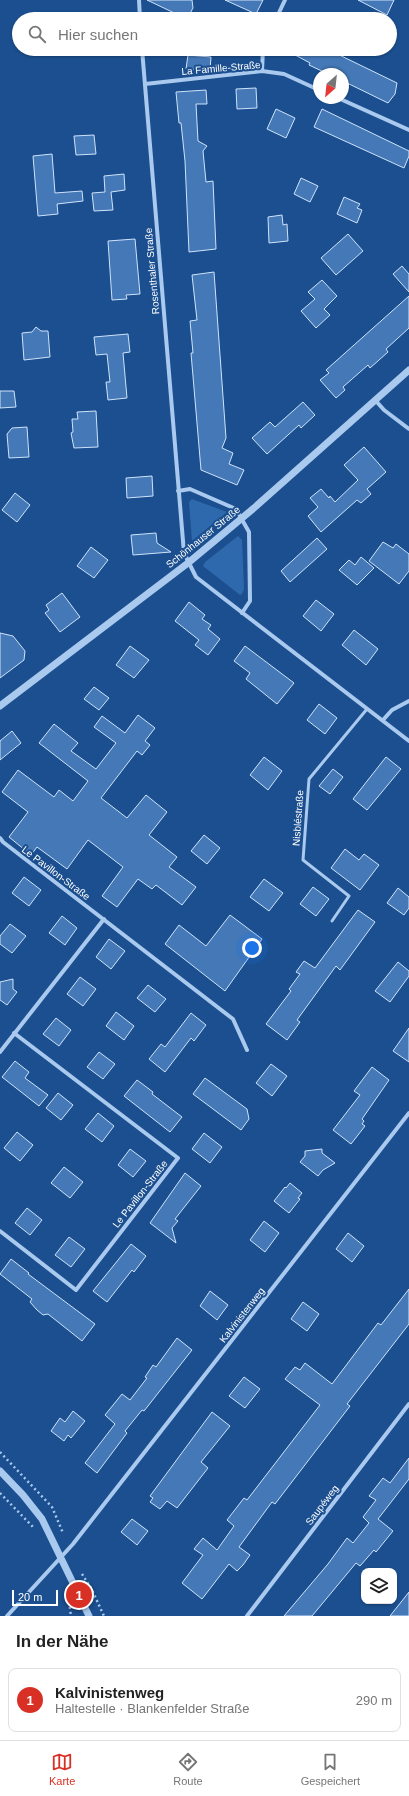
<!DOCTYPE html>
<html lang="de">
<meta charset="utf-8">
<style>
:root{--surface:#fff;--page:#f6f6f6;--text:#222;--muted:#767676;--line:#e0e0e0;--accent:#d93025}
body{margin:0;font-family:Arial,sans-serif;background:var(--page);color:var(--text)}
.controls{position:absolute;right:12px;bottom:12px;display:grid;overflow:hidden;border-radius:8px;box-shadow:0 1px 3px #0004}
.controls button{width:36px;height:36px;display:grid;place-items:center;padding:0;border:0;border-bottom:1px solid var(--line);background:var(--surface);color:var(--text);font:20px sans-serif}
.compass{position:absolute;left:313px;top:68px;width:36px;height:36px;border-radius:50%;background:var(--surface);box-shadow:0 1px 3px #0004;rotate:207deg}
.scale{position:absolute;left:12px;bottom:10px;width:46px;box-sizing:border-box;padding-left:4px;border:2px solid #fff;border-top:0;font-size:11px;line-height:14px;white-space:nowrap;color:#fff;-webkit-text-stroke:3px #1b4f8f;paint-order:stroke}
.you{position:absolute;left:252px;top:948px;width:14px;height:14px;margin:-10px;border:3px solid #fff;border-radius:50%;background:#1a73e8;box-shadow:0 0 0 6px #1a73e833}
.badge{display:grid;place-items:center;width:26px;height:26px;border-radius:50%;background:var(--accent);color:#fff;font-size:13px;font-weight:700}
.pin{position:absolute;translate:-50% -50%;border:2px solid #fff;box-shadow:0 1px 4px #0006}
.list{margin:0;padding:0;list-style:none}
h2{display:flex;justify-content:space-between;align-items:center;height:52px;margin:0;padding:0 16px;font-size:17px}
h2 small{font-size:13px;font-weight:400;color:var(--muted)}
.list li{display:grid;grid-template-columns:26px 1fr auto;gap:12px;align-items:center;box-sizing:border-box;height:64px;margin:0 8px 8px;padding:0 8px;border:1px solid var(--line);border-radius:8px}
.list b{display:block;font-size:15px;white-space:nowrap}
.list p{margin:0;font-size:13px;white-space:nowrap;color:var(--muted)}
.list em{font-size:13px;font-style:normal;color:var(--muted)}
.icon{flex:none;width:22px;height:22px;fill:none;stroke:currentColor;stroke-width:2;stroke-linecap:round;stroke-linejoin:round}
.map{position:relative;flex:none;width:409px;height:1616px;overflow:hidden}
.search{position:absolute;background:var(--surface);box-shadow:0 1px 3px #0004;left:12px;right:12px;top:12px;height:44px;display:flex;align-items:center;gap:10px;box-sizing:border-box;padding:0 14px;border-radius:22px;color:var(--muted);font-size:15px}
.sheet{height:124px;background:var(--surface)}
nav{display:flex;justify-content:space-around;align-items:center;box-sizing:border-box;height:56px;border-top:1px solid var(--line);background:var(--surface);font-size:11px;color:var(--muted)}
nav a{display:grid;justify-items:center;gap:2px}
nav .on{color:var(--accent)}
.map>svg:first-child{display:block}
.green{fill:#2e69ad}
.building{fill:#4478b7;stroke:#cfe3fa}
.lines{fill:none;stroke-linecap:round;stroke-linejoin:round}
.path{stroke:#a9c9ee;stroke-width:2.5;stroke-dasharray:2 3;stroke-linecap:butt}
.service{stroke:#a9c9ee;stroke-width:3}
.minor{stroke:#a9c9ee;stroke-width:4}
.tertiary{stroke:#a9c9ee;stroke-width:7}
.labels{text-anchor:middle;dominant-baseline:central;stroke-width:4;stroke-linejoin:round;paint-order:stroke}
.street-label{font-size:10px;fill:#fff;stroke:#1b4f8f}
</style>
<div class="map">
<svg width="409" height="1616" viewBox="0 0 409 1616">
<rect width="100%" height="100%" fill="#1b4f8f"/>
<g class="green">
<polygon points="192,499 227,512 192,541 189,502"/>
<polygon points="238,536 242,540 244,589 242,594 240,595 203,566 205,562"/>
</g>
<g class="building">
<polygon points="147,0 192,0 193,8 187,19"/>
<polygon points="225,0 263,0 256,14"/>
<polygon points="358,0 394,0 387,15"/>
<polygon points="284,49 327,49 397,83 395,94 388,103 343,81 343,74 326,73 309,65 310,63"/>
<polygon points="188,55 211,57 210,70 186,69"/>
<polygon points="256,88 257,108 237,109 236,89"/>
<polygon points="206,90 207,104 196,104 198,141 207,146 203,151 206,182 213,181 216,249 189,252 185,161 181,123 179,123 176,92"/>
<polygon points="276,109 295,118 286,138 267,129"/>
<polygon points="322,109 409,151 409,156 404,168 314,127"/>
<polygon points="94,135 96,154 76,155 74,136"/>
<polygon points="52,154 55,193 82,191 83,201 57,204 58,214 38,216 33,156"/>
<polygon points="124,174 125,190 111,192 113,210 94,211 92,193 105,192 104,176"/>
<polygon points="301,178 318,186 310,202 294,194"/>
<polygon points="344,197 360,204 357,208 362,210 357,223 337,214"/>
<polygon points="282,215 283,225 287,224 288,241 269,243 268,217"/>
<polygon points="348,234 363,251 336,275 321,258"/>
<polygon points="135,239 140,294 126,295 127,299 112,300 108,241"/>
<polygon points="402,266 409,274 409,292 393,274"/>
<polygon points="214,272 226,438 222,448 233,453 229,464 244,470 237,485 201,470 191,353 193,353 190,321 197,320 192,275"/>
<polygon points="322,280 337,296 324,309 330,315 316,328 301,311 315,299 308,292"/>
<polygon points="409,296 409,328 386,349 388,352 370,368 368,365 343,387 345,390 336,398 320,380 329,373 326,370"/>
<polygon points="36,327 41,331 48,331 50,357 24,360 22,333 32,332"/>
<polygon points="128,334 130,352 123,353 127,398 108,400 106,382 110,382 107,354 96,355 94,337"/>
<polygon points="0,391 14,391 16,407 0,408"/>
<polygon points="303,402 315,415 301,428 299,425 267,454 252,438 270,422 275,427"/>
<polygon points="96,411 98,447 74,448 71,433 73,432 72,419 78,419 77,412"/>
<polygon points="27,427 29,457 9,458 7,434 12,428"/>
<polygon points="364,447 386,472 367,489 371,494 361,503 357,500 321,532 308,516 318,507 310,498 321,489 329,498 330,496 335,502 358,480 344,465"/>
<polygon points="152,476 153,496 127,498 126,478"/>
<polygon points="15,493 30,505 17,522 2,510"/>
<polygon points="156,533 157,543 171,552 133,555 131,535"/>
<polygon points="317,538 327,549 290,582 281,571"/>
<polygon points="383,542 393,548 396,544 409,554 409,571 399,584 369,561"/>
<polygon points="91,547 108,560 94,578 77,566"/>
<polygon points="361,557 374,568 357,585 339,570 349,560 355,565"/>
<polygon points="62,593 80,617 60,632 45,613 49,610 46,605"/>
<polygon points="316,600 334,614 321,631 303,616"/>
<polygon points="189,602 205,615 202,619 211,625 208,629 220,639 208,655 195,645 199,640 175,621"/>
<polygon points="354,630 378,649 366,665 342,645"/>
<polygon points="0,633 13,636 25,651 24,660 0,678"/>
<polygon points="130,646 149,660 134,678 116,665"/>
<polygon points="245,646 294,683 277,704 246,679 250,673 234,661"/>
<polygon points="94,687 109,698 99,710 84,699"/>
<polygon points="319,704 337,718 325,734 307,720"/>
<polygon points="138,715 155,728 145,741 150,745 142,755 137,751 101,798 127,818 146,795 167,812 149,835 177,857 169,867 196,887 182,905 156,885 152,889 138,879 117,907 102,896 123,867 88,840 67,869 37,847 31,855 9,837 28,812 2,792 18,770 54,797 59,790 73,801 88,781 39,743 54,724 78,743 71,751 96,769 116,743 94,727 102,716 125,733"/>
<polygon points="12,731 21,743 0,760 0,741"/>
<polygon points="264,757 282,771 268,790 250,775"/>
<polygon points="386,757 401,769 367,810 353,799"/>
<polygon points="333,769 343,777 330,794 319,786"/>
<polygon points="204,835 220,848 207,864 191,851"/>
<polygon points="345,849 359,860 364,854 379,865 360,890 331,868"/>
<polygon points="24,877 41,890 29,906 12,893"/>
<polygon points="264,879 283,893 269,911 250,897"/>
<polygon points="313,887 329,899 316,916 300,904"/>
<polygon points="398,888 409,897 409,908 404,915 387,903"/>
<polygon points="358,910 375,922 340,970 336,966 297,1020 300,1022 287,1040 266,1024 291,991 289,989 300,974 296,972 304,961 315,968"/>
<polygon points="230,915 262,939 225,991 165,944 179,925 206,946"/>
<polygon points="62,916 77,928 65,945 49,933"/>
<polygon points="10,924 26,936 12,953 0,944 0,936"/>
<polygon points="109,939 125,951 111,969 96,957"/>
<polygon points="398,962 409,971 409,976 390,1002 375,991"/>
<polygon points="80,977 96,989 83,1006 67,994"/>
<polygon points="13,979 13,989 17,992 7,1005 0,1000 0,982"/>
<polygon points="148,985 166,999 155,1012 137,998"/>
<polygon points="116,1012 134,1026 124,1040 106,1026"/>
<polygon points="191,1013 206,1025 194,1041 191,1038 165,1072 149,1059 161,1044 165,1047"/>
<polygon points="56,1018 71,1030 59,1046 43,1034"/>
<polygon points="409,1028 409,1062 393,1051"/>
<polygon points="99,1052 115,1064 103,1079 87,1067"/>
<polygon points="15,1061 29,1072 25,1078 48,1095 39,1106 2,1077"/>
<polygon points="271,1064 287,1076 272,1096 256,1083"/>
<polygon points="372,1067 389,1080 362,1119 364,1121 362,1124 365,1126 351,1144 333,1130 360,1095 354,1091"/>
<polygon points="205,1078 247,1109 249,1119 241,1130 193,1094"/>
<polygon points="137,1080 153,1092 152,1094 182,1117 170,1132 124,1096"/>
<polygon points="58,1093 73,1105 61,1120 46,1108"/>
<polygon points="98,1113 114,1126 102,1142 85,1129"/>
<polygon points="17,1132 33,1145 20,1161 4,1148"/>
<polygon points="204,1133 222,1147 210,1163 192,1149"/>
<polygon points="130,1149 146,1161 133,1177 118,1165"/>
<polygon points="322,1149 322,1153 335,1163 323,1170 318,1176 300,1162 305,1156 305,1151"/>
<polygon points="64,1167 83,1182 70,1198 51,1183"/>
<polygon points="185,1173 201,1186 175,1219 178,1221 172,1228 176,1243 150,1223"/>
<polygon points="290,1183 302,1193 298,1198 300,1199 289,1213 274,1201 285,1187 286,1188"/>
<polygon points="27,1208 42,1220 30,1235 15,1223"/>
<polygon points="264,1221 279,1233 265,1252 250,1240"/>
<polygon points="348,1233 364,1246 352,1262 336,1249"/>
<polygon points="69,1237 85,1249 71,1267 55,1255"/>
<polygon points="131,1244 146,1256 134,1272 132,1270 107,1302 93,1291"/>
<polygon points="11,1259 29,1273 28,1274 95,1324 82,1341 48,1314 43,1315 37,1310 30,1302 32,1299 0,1274"/>
<polygon points="409,1289 409,1324 347,1404 350,1406 275,1504 272,1502 239,1547 250,1555 243,1565 237,1571 229,1564 202,1599 182,1583 203,1555 194,1549 203,1538 217,1550 234,1526 227,1520 244,1498 247,1500 320,1405 285,1379 295,1367 300,1370 305,1363 332,1384 378,1323 381,1325"/>
<polygon points="210,1291 228,1305 217,1320 200,1306"/>
<polygon points="303,1302 319,1314 307,1331 291,1319"/>
<polygon points="177,1338 192,1350 144,1411 142,1410 125,1431 127,1433 97,1473 85,1463 115,1424 105,1415 122,1394 130,1400 147,1378 145,1377 153,1365 156,1367"/>
<polygon points="244,1377 260,1389 245,1408 229,1396"/>
<polygon points="73,1411 85,1421 71,1438 68,1435 64,1441 51,1431 60,1418 65,1422"/>
<polygon points="212,1412 230,1426 201,1462 208,1468 177,1508 167,1501 160,1509 150,1502 153,1498 150,1496"/>
<polygon points="409,1458 409,1479 378,1519 393,1531 376,1552 374,1550 360,1566 356,1563 312,1616 284,1616 328,1564 347,1538 353,1543 369,1523 363,1517 376,1500 369,1496 383,1478 390,1483"/>
<polygon points="132,1519 148,1531 137,1545 121,1532"/>
<polygon points="409,1592 409,1616 390,1616"/>
</g>
<g class="lines">
<g class="path">
<polyline points="0,1452 52,1507 63,1533"/>
<polyline points="0,1493 33,1527"/>
<polyline points="82,1574 92,1590 104,1616"/>
<polyline points="69,1602 71,1616"/>
</g>
<polyline class="service" points="332,921 349,896 303,860 309,779 367,709"/>
<g class="minor">
<polyline points="139,0 140,19"/>
<polyline points="276,19 285,0"/>
<polyline points="142,49 184,553 196,577 409,741"/>
<polyline points="262,71 263,49"/>
<polyline points="145,84 262,71 284,74 319,90"/>
<polyline points="338,98 409,130"/>
<polyline points="376,401 384,410 409,429"/>
<polyline points="178,491 190,489 236,509 249,532 250,601 242,613"/>
<polyline points="383,720 392,710 409,701"/>
<polyline points="0,838 3,842 233,1019 247,1050"/>
<polyline points="0,1052 104,919"/>
<polyline points="0,1231 76,1290 178,1158 14,1033"/>
<polyline points="7,1616 73,1544 409,1113"/>
<polyline points="247,1616 409,1404"/>
</g>
<g class="tertiary">
<polyline points="0,706 188,563 254,508 409,370"/>
<polyline points="0,1471 23,1495 42,1519 89,1616"/>
</g>
</g>
<g class="labels">
<g class="street-label">
<text transform="translate(221 68) rotate(-5)">La Famille-Straße</text>
<text transform="translate(152 271) rotate(-95)">Rosenthaler Straße</text>
<text transform="translate(203 537) rotate(-39)">Schönhauser Straße</text>
<text transform="translate(298 818) rotate(-86)">Nisbléstraße</text>
<text transform="translate(56 873) rotate(37)">Le Pavillon-Straße</text>
<text transform="translate(140 1194) rotate(-52)">Le Pavillon-Straße</text>
<text transform="translate(242 1315) rotate(-52)">Kalvinistenweg</text>
<text transform="translate(322 1505) rotate(-53)">Saupéweg</text>
</g>
</g>
</svg>
<div class="controls">
<button><svg class="icon" aria-label="layers" viewBox="0 0 24 24"><path d="M12 4l9 5-9 5-9-5zM3 14l9 5 9-5"/></svg></button>
</div>
<svg class="compass" viewBox="-18 -18 36 36"><path d="M0-13l5 13h-10z" fill="#e53935"/><path d="M0 13l5-13h-10z" fill="#767676"/></svg>
<div class="scale">20 m</div>
<div class="you"></div>
<div class="pin badge" style="left:79px;top:1595px">1</div>
<div class="search"><svg class="icon" aria-label="search" viewBox="0 0 24 24"><circle cx="10" cy="10" r="6"/><path d="M15 15l6 6"/></svg>Hier suchen</div>
</div>
<section class="sheet">
<h2>In der Nähe<small></small></h2>
<ul class="list">
<li><span class="badge">1</span><div><b>Kalvinistenweg</b><p>Haltestelle · Blankenfelder Straße</p></div><em>290 m</em></li>
</ul>
</section>
<nav>
<a class="on"><svg class="icon" aria-label="map" viewBox="0 0 24 24"><path d="M3 6l6-2 6 2 6-2v14l-6 2-6-2-6 2zM9 4v14M15 6v14"/></svg>Karte</a>
<a><svg class="icon" aria-label="directions" viewBox="0 0 24 24"><path d="M12 3l9 9-9 9-9-9zM9 14v-3h6M13 9l2 2-2 2"/></svg>Route</a>
<a><svg class="icon" aria-label="saved" viewBox="0 0 24 24"><path d="M7 4h10v16l-5-4-5 4z"/></svg>Gespeichert</a>
</nav>
